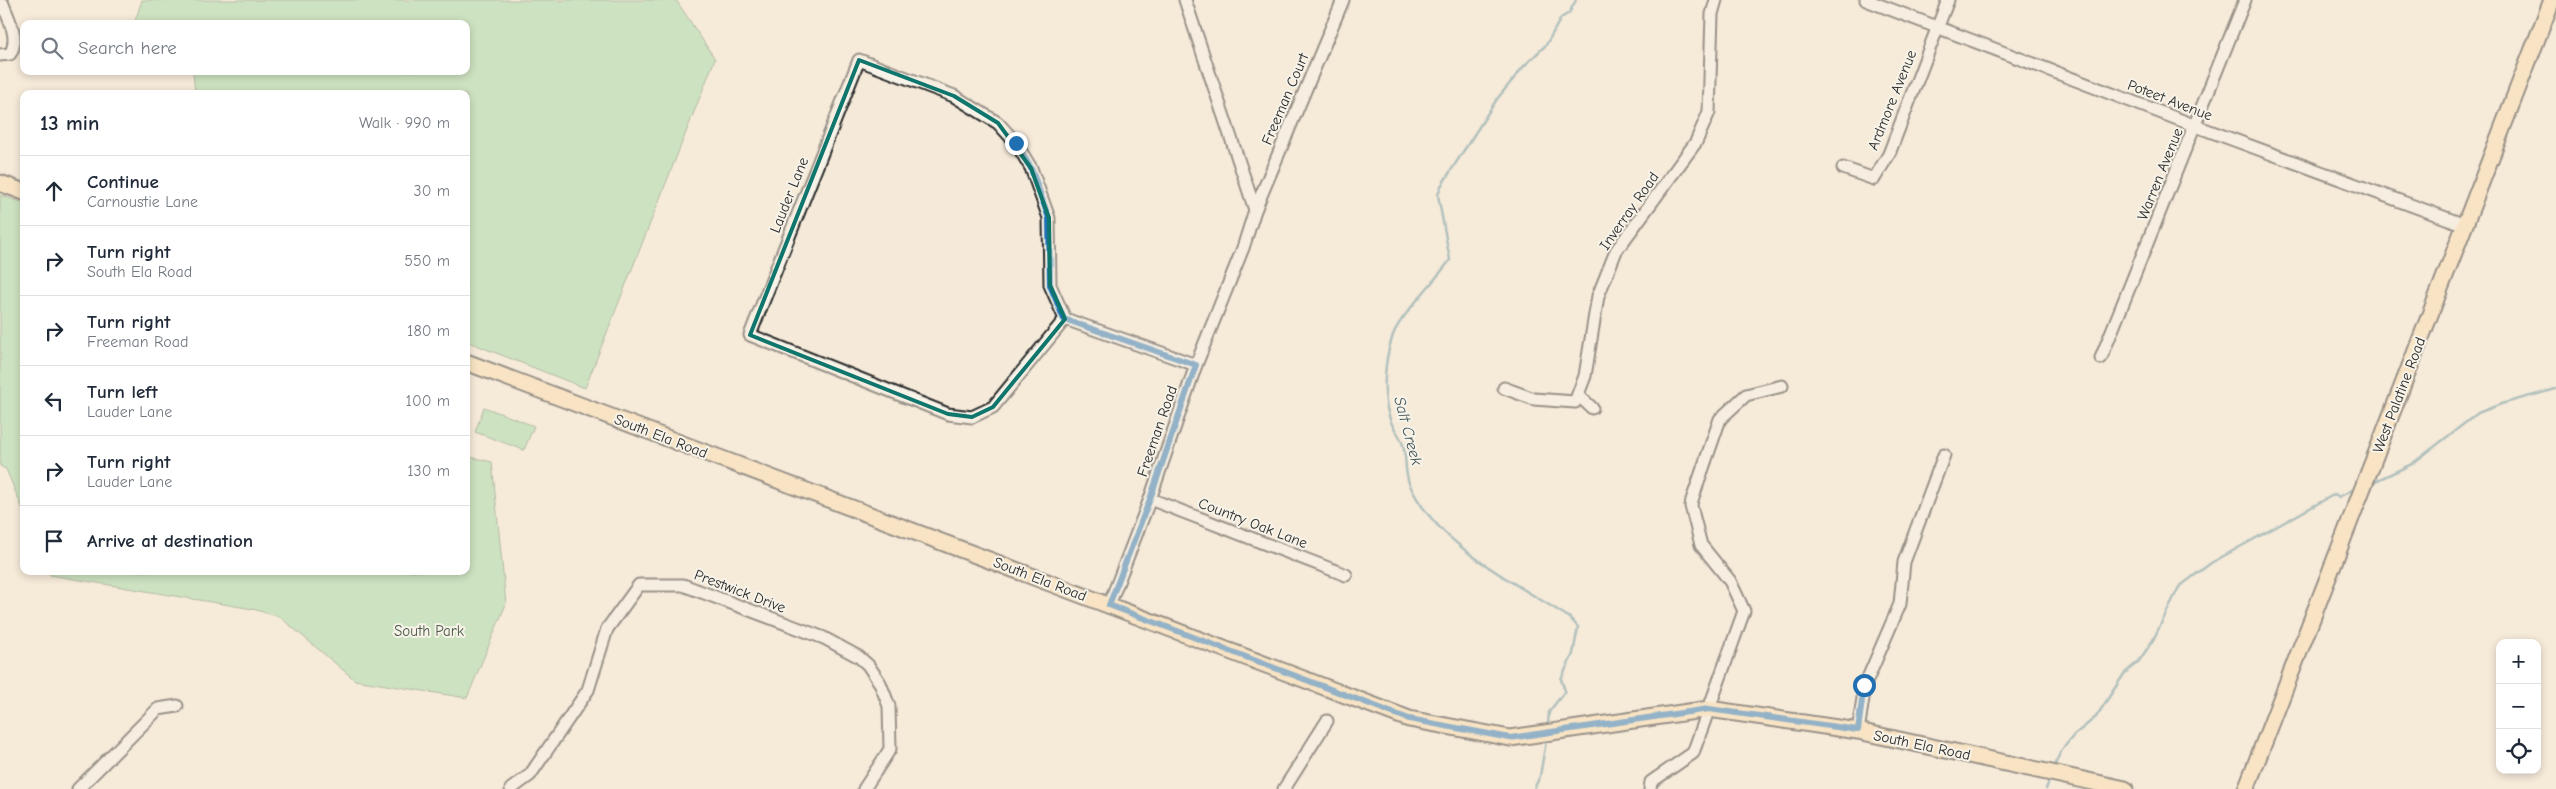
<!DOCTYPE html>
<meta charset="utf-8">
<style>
:root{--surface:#fff;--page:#f2f2f3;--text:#1f2937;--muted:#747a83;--line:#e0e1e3}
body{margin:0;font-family:"Comic Neue",sans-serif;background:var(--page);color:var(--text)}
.controls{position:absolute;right:15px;bottom:15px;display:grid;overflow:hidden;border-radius:10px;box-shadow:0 2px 8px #0003}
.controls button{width:45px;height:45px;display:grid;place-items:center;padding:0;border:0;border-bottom:1px solid var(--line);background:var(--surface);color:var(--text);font:25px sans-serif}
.stop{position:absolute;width:15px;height:15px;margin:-11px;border:4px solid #1f6fb2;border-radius:50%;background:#fff}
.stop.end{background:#1f6fb2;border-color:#fff;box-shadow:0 1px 5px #0008}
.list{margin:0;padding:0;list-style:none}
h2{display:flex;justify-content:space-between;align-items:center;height:65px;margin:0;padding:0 20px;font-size:21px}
h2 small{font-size:16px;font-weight:400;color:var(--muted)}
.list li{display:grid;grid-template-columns:32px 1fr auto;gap:15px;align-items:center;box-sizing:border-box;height:70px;padding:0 20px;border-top:1px solid var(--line)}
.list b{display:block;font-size:19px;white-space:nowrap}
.list p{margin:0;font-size:16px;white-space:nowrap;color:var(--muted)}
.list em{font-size:16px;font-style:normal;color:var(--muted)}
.icon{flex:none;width:28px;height:28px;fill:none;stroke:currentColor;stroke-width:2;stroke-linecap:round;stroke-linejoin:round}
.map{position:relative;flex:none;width:2556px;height:789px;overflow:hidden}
.search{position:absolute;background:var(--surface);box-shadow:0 2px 8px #0003;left:20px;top:20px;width:450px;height:55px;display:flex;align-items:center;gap:12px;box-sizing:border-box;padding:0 18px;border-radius:10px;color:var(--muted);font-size:19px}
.panel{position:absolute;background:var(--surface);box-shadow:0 2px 8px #0003;left:20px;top:90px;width:450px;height:485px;border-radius:10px}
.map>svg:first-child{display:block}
.green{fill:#9cdaa2;stroke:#648266}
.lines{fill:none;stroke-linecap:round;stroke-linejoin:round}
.stream{stroke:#63929c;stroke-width:2.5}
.minor-casing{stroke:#2b2b2b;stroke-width:15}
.major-casing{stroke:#2b2b2b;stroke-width:19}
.minor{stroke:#f7f3e8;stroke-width:11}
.major{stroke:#fbddab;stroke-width:15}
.route{stroke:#1f6fb2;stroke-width:6}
.marked{fill:none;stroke:#0f766e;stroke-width:4;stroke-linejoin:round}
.labels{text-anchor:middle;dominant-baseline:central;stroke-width:4;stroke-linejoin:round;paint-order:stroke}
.street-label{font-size:15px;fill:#2b2b2b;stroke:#f7f3e8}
.park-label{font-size:15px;fill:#475749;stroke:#f7f3e8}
.water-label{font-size:16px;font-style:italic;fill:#42565a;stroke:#f7f3e8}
</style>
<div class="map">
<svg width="2556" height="789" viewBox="0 0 2556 789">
<rect width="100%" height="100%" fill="#f5ead9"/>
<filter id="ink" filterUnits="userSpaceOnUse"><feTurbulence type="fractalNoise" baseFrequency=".02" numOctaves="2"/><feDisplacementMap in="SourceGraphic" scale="10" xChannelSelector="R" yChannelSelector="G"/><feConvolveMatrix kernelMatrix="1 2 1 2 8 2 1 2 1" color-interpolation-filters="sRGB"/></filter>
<g filter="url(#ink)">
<g class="green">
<polygon points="142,0 676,0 715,59 585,388 466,341 466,94 195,94 193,71 466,71 466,24 134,24"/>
<polygon points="0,195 24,203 24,512 6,469 0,466"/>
<polygon points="484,407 534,426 524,450 475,432"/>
<polygon points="466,456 492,462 506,604 467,698 355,680 280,617 253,609 50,575 49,571 466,571"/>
</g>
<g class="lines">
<g class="stream">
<polyline points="2371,483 2412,464 2478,413 2501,404 2556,389"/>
<path d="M1548,724L1549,712L1565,691L1561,679L1573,654L1578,627L1570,618C1516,583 1435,545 1409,483C1404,470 1407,455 1402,442C1399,435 1394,429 1391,422C1381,396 1384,361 1393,335C1400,316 1436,280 1450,260L1438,195L1441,186L1497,99L1524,66L1546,45L1561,18L1569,13L1576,0"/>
<polyline points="2055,765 2061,751 2074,735 2096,717 2124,674 2139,661 2153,640 2179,587 2211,563 2335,494 2339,497 2352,490"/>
<polyline points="1534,789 1540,776 1546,741"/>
<polyline points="2046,789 2049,781"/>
</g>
<defs>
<g id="minor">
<polyline points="1185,0 1255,210"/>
<polyline points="1866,0 2196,126 2465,225"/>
<path d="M0,55L10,54C20,38 9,21 3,4"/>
<polygon points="859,60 954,96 998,123 1016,143 1031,168 1049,218 1050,285 1065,319 993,407 972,417 948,414 750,335"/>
<polyline points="1843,168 1874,179 1889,154 1948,0"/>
<polyline points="1065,319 1196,365"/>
<polyline points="2101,358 2245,0"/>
<polyline points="1504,388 1534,399 1575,402 1585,376 1598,296 1616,251 1696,142 1709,112 1712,14 1716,0"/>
<polyline points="1578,395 1592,408"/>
<polyline points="1150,499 1346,575"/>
<polyline points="1109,605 1150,499 1196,365 1243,248 1255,210 1343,0"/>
<polyline points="1858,731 1865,685 1900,604 1904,562 1944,455"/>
<polyline points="78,789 158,709 177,706"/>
<polyline points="511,789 530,775 588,690 607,629 639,585 683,585 824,638 859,657 868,665 880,683 889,706 890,749 864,789"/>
<polyline points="1284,789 1327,721"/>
<polyline points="1650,789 1651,782 1693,753 1744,611 1730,581 1701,545 1691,506 1692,500 1720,419 1746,395 1782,386"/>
</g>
<g id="major">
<polyline points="0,183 24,192"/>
<polyline points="466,362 1409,719 1510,738 1709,709 1858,731 2125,789"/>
<polyline points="2246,789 2552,0"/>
</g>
</defs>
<use href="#minor" class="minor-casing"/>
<use href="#major" class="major-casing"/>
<use href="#minor" class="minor"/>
<use href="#major" class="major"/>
</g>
</g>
<g class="lines" filter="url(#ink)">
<polyline class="route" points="1016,143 1031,168 1049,218 1050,285 1064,319 1196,365 1150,499 1109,605 1409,719 1510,738 1709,709 1858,730 1864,685"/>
</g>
<path d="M0 0H2556V789H0ZM859,60L954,96L998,123L1031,168L1049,218L1050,285L1065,319L993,407L972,417L948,414L750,335Z" fill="#f5ead9" fill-opacity=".55" fill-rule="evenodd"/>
<path class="marked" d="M859,60L954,96L998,123L1031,168L1049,218L1050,285L1065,319L993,407L972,417L948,414L750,335Z"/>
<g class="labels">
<g class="street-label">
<text transform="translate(1285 99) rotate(-67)">Freeman Court</text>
<text transform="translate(1892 100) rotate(-68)">Ardmore Avenue</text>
<text transform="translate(2170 100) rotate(21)">Poteet Avenue</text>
<text transform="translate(2160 174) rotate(-68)">Warren Avenue</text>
<text transform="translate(789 195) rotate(-68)">Lauder Lane</text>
<text transform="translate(1629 211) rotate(-55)">Inverray Road</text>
<text transform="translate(2399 395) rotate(-69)">West Palatine Road</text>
<text transform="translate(1157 431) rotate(-71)">Freeman Road</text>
<text transform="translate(661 436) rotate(21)">South Ela Road</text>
<text transform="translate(1253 523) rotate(21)">Country Oak Lane</text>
<text transform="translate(1040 579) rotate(21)">South Ela Road</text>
<text transform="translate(740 591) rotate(21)">Prestwick Drive</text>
<text transform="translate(1922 745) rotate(12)">South Ela Road</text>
</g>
<g class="park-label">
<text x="429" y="631">South Park</text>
</g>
<g class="water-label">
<text transform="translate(1408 431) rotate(75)">Salt Creek</text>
</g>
</g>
</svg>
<div class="controls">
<button>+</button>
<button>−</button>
<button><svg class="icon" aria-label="locate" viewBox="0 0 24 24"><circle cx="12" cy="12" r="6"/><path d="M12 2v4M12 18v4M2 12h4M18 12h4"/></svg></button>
</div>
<div class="stop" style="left:1864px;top:685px"></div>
<div class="stop end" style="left:1016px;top:143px"></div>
<div class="search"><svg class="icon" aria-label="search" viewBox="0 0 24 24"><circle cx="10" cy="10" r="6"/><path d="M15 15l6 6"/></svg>Search here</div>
<section class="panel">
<h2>13 min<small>Walk · 990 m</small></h2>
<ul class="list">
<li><svg class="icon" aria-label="ahead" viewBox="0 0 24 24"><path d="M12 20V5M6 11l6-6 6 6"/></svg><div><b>Continue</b><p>Carnoustie Lane</p></div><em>30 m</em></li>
<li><svg class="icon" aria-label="right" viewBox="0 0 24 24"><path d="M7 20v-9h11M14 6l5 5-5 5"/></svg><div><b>Turn right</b><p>South Ela Road</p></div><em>550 m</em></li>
<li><svg class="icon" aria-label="right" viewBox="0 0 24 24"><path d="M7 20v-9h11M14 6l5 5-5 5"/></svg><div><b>Turn right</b><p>Freeman Road</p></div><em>180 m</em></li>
<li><svg class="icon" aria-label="left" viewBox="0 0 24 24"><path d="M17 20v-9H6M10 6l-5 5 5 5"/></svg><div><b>Turn left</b><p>Lauder Lane</p></div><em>100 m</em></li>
<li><svg class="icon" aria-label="right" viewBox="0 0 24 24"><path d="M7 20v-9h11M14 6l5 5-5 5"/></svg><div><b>Turn right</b><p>Lauder Lane</p></div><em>130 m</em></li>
<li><svg class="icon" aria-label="arrive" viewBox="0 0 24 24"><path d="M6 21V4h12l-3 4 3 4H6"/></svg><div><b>Arrive at destination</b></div></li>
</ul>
</section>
</div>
